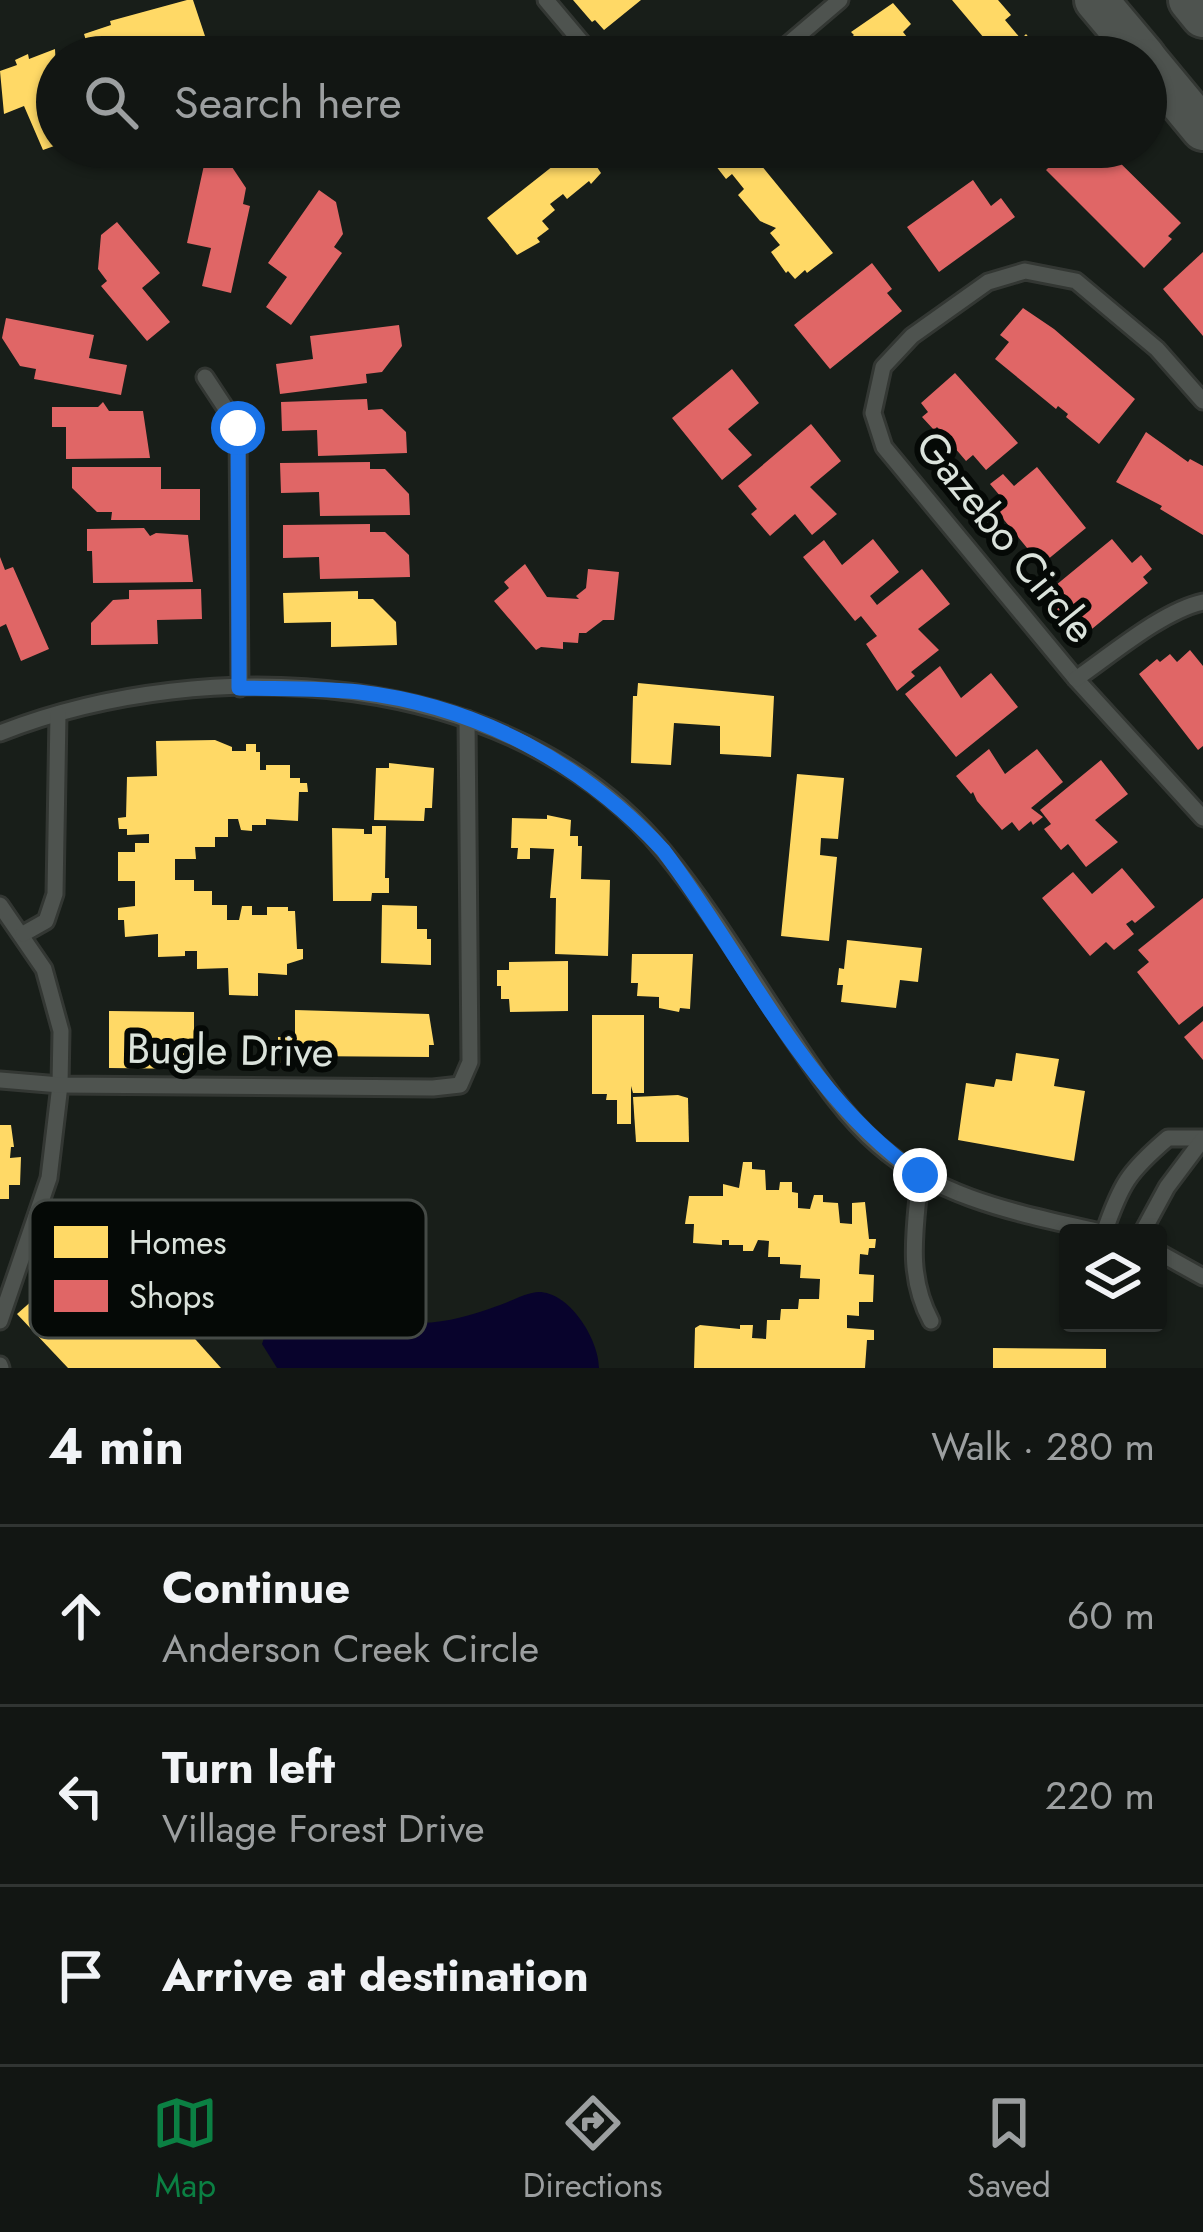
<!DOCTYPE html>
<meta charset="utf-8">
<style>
:root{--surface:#121613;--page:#1b1f1c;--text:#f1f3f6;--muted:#9c9fa0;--line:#313533;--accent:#0b8043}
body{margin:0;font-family:Jost,sans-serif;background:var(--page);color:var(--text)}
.controls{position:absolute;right:36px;bottom:36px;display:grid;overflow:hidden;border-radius:12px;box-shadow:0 3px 9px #0004}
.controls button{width:108px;height:108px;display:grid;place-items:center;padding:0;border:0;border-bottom:3px solid var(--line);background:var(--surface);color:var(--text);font:60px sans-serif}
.stop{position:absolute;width:36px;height:36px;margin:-27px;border:9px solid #1a73e8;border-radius:50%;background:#fff}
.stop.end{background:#1a73e8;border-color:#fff;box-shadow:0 3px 12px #0008}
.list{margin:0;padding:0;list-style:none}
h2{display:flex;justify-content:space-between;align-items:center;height:156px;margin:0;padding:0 48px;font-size:51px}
h2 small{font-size:39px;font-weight:400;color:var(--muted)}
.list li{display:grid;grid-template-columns:78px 1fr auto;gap:36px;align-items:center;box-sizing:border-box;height:180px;padding:0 48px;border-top:3px solid var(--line)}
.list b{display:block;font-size:45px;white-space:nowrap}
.list p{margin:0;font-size:39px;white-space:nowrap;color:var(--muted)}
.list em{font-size:39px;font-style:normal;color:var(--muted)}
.icon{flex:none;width:66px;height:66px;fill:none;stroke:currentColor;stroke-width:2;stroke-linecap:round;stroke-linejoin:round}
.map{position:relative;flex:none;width:1203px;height:1368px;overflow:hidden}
.search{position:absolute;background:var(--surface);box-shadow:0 3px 9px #0004;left:36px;right:36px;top:36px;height:132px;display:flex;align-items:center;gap:30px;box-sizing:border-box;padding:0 42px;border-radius:66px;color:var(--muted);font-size:45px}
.sheet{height:696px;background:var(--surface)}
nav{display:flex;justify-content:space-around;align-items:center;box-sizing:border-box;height:168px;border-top:3px solid var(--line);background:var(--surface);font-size:33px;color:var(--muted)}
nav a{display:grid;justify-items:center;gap:6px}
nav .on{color:var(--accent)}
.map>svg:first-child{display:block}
.water{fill:#08032c}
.homes{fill:#ffd966}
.shops{fill:#e06666}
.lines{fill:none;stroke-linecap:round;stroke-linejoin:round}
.service-casing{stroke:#333733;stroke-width:21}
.secondary-casing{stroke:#333733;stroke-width:48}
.service{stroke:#4e534f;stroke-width:15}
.secondary{stroke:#4e534f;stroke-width:42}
.route{stroke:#1a73e8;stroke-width:15}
.labels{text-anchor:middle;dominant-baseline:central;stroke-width:12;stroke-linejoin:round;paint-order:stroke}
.street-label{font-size:42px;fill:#dbe3dc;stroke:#050906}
.key{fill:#050906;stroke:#454a46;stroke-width:3}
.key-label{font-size:33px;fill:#dbe3dc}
</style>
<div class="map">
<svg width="1203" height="1368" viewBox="0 0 1203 1368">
<rect width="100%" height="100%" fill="#181e19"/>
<path class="water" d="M314,1273L340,1275C350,1286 360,1302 372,1309C411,1334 458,1320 497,1306C510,1302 528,1291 541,1292C572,1295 599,1341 599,1368H277L262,1344L278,1297Z"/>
<g class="homes">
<polygon points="187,0 193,0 209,48 180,57 91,57 84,34 111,25 110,21"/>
<polygon points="573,0 641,0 604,30 595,20 592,22"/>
<polygon points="952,0 998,0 1011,15 1005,20 1021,39 1026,34 1043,54 1000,57"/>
<polygon points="893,3 911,24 903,32 907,37 893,48 901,57 865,57 862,53 855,57 843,44 854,35 851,32"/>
<polygon points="55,49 57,88 49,91 57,110 57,145 43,150 24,106 4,114 0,71 17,65 15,60 28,54 29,59"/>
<polygon points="577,147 626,147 628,150 612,163 608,158 597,167 601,173 591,184 589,181 567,199 563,194 550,204 555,210 542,221 549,229 537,238 540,242 517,255 487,218"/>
<polygon points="718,147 771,147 756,159 833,253 807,273 805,270 795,279 788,271 786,273 771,252 780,245 770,233 776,228 760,221 738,195 744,189 732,174 726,179 712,161 721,151"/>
<polygon points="358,591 358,599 373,599 396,622 397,645 331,647 331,622 284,623 283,593"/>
<polygon points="638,683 774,696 771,757 720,754 720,726 674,723 671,765 631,763 633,696 637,696"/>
<polygon points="215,740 232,747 232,751 246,751 246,744 256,744 256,752 260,752 260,770 266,770 266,765 290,765 290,778 300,778 300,783 307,783 308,792 299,792 298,821 266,819 266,825 252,825 252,831 241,830 238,819 228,819 228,837 215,837 215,847 195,847 196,859 175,859 175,880 194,880 194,891 212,891 212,905 227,905 227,920 239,920 242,906 252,906 252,915 267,915 267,907 288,907 288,911 295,911 297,949 303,949 303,959 287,964 287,975 258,973 258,996 229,995 228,968 197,969 197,951 185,951 185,956 158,957 158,934 125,937 124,920 118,920 118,908 135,906 135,881 118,881 118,852 135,852 135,843 149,843 149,834 127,835 127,829 119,829 118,818 126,817 127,777 157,776 156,741"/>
<polygon points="389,763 434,768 432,808 425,808 424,821 374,820 376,768 389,768"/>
<polygon points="797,774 844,778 838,839 821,838 820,855 837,857 829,941 781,936"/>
<polygon points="547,815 571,820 570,836 578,836 578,846 582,846 581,879 610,880 608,956 555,954 556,898 550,898 554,849 530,848 530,859 517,859 518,848 511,848 512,818 547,819"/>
<polygon points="372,826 386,826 385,878 389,878 389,893 372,893 371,901 333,901 332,828 364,829 364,834 372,834"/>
<polygon points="382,905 417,906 417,929 427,929 427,939 431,939 431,965 381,963"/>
<polygon points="847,940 922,948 918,982 900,980 896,1008 841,1002 843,985 837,985 839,968 844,969"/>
<polygon points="632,954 693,954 690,1009 680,1008 679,1012 659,1008 659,997 637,996 638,983 631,983"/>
<polygon points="568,961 568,1011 510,1012 509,999 501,999 501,986 497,986 497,970 509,970 509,962"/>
<polygon points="295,1010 429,1014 434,1045 429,1045 429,1057 296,1056 296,1063 278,1063 278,1037 295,1038"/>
<polygon points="109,1011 194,1012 194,1069 109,1068"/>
<polygon points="592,1015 644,1015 644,1093 633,1093 631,1086 631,1124 617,1124 617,1100 606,1100 607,1094 592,1094"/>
<polygon points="1016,1053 1059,1059 1054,1086 1085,1091 1074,1161 958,1140 966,1083 994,1087 996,1079 1012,1081"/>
<polygon points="678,1095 688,1098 689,1142 636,1142 633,1097"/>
<polygon points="0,1125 11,1125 14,1147 11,1147 10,1158 21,1157 20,1185 9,1185 9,1199 0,1199"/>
<polygon points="743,1162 752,1162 752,1169 765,1170 766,1190 779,1190 780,1182 792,1182 792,1192 798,1193 798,1208 810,1209 814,1195 823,1195 823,1202 838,1203 840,1223 852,1224 852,1203 865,1202 869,1239 876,1239 875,1248 869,1248 868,1255 860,1254 859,1274 874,1275 873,1302 859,1302 859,1316 847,1315 847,1328 874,1330 874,1340 867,1340 865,1368 694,1368 695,1328 700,1325 740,1329 740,1325 753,1325 752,1338 766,1339 767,1320 780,1320 781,1309 798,1309 799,1299 819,1299 820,1279 800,1278 801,1265 780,1264 780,1257 768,1257 769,1241 758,1240 753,1251 743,1251 743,1245 729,1245 729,1240 722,1240 722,1245 693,1243 694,1224 685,1224 689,1196 723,1196 723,1184 739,1188"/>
<polygon points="104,1237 221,1368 68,1368 17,1314"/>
<polygon points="993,1348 1106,1349 1106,1368 993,1368"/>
</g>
<g class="shops">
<polygon points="1070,147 1104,147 1181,223 1168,236 1172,239 1144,268 1046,170"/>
<polygon points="206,156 228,161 246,188 243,204 250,206 231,293 202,286 211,248 187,243"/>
<polygon points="973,180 991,206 1001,198 1015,217 939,272 907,227"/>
<polygon points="319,190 336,202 343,234 334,247 342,253 291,325 266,307 287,277 268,263"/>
<polygon points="117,222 160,273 142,288 170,322 147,341 101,286 107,281 98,269 101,235"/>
<polygon points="1203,252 1203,336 1163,289"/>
<polygon points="872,263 892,289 887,293 902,311 830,369 794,325"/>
<polygon points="1023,308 1054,329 1135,399 1099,444 1066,417 1068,414 1058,406 1056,409 995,359 1009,342 1000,335"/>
<polygon points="6,318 94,335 89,358 127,365 121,395 34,379 36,369 20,366 2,338"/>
<polygon points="399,325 402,346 382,372 366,374 367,383 280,394 276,364 313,359 310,336"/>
<polygon points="732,369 759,403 728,429 752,455 722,480 672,418"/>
<polygon points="955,373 1018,443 986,470 973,455 966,461 937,427 934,430 922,417 928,412 921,403"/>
<polygon points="367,399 368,410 382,409 406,432 407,453 318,456 317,430 282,431 281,402"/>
<polygon points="103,402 109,411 143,411 150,458 66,459 66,427 52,427 52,407 98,407"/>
<polygon points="811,424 841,461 810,487 837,514 812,535 795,514 770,536 751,514 757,509 738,486"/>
<polygon points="1146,432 1188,462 1190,459 1203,466 1203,535 1160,509 1162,506 1116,482"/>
<polygon points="370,462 370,469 385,469 409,494 410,515 320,516 319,492 281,493 280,463"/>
<polygon points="72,467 161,467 161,489 200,489 200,520 111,520 112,512 97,512 72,488"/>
<polygon points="1037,467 1086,528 1041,565 991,504 1001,497 990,484 1003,474 1014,486"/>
<polygon points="370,524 370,532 385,532 409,555 410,577 320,579 319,557 283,558 283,525"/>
<polygon points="144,528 150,536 156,533 188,535 193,582 93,583 92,551 87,551 87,529"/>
<polygon points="873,539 899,572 870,596 877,605 922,569 950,604 918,629 939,650 911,672 915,676 897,691 866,644 877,636 861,616 855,621 803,557 824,540 842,565"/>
<polygon points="1112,539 1132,563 1141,555 1152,569 1143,577 1148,583 1087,633 1082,627 1072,636 1060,622 1063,620 1054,609 1061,604 1050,590"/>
<polygon points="0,557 5,570 13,567 49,649 21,661 6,624 0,627"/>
<polygon points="525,564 547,597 579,599 576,596 586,588 588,569 619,572 614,620 603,620 586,633 579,633 578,643 563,642 563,649 541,647 536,650 494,601 509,588 504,582"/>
<polygon points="201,589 202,619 157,620 158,644 91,645 91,623 113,600 129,599 129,590"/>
<polygon points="1190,650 1203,666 1203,746 1198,750 1139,674 1157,659 1160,662 1170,654 1177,662"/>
<polygon points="940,666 961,698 991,673 1018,707 956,757 905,694"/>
<polygon points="989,749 1005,774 1037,749 1063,782 1031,808 1043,817 1033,825 1031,821 1019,831 1012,822 1002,830 977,801 973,792 971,794 956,776"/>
<polygon points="1101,760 1128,794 1095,820 1118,842 1086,867 1068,844 1061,850 1044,829 1051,824 1040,810"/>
<polygon points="1122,868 1155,907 1135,923 1132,920 1126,924 1134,934 1114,950 1106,942 1090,956 1042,898 1073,872 1092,894"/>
<polygon points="1203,898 1203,1006 1179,1025 1137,972 1149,962 1138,950"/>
<polygon points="1203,1021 1203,1060 1184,1037"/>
</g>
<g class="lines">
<defs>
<g id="service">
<polyline points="546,0 594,57"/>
<polyline points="773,57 840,0"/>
<polyline points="205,377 238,427 240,688"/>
<polyline points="1203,401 1157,349 1076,281 1025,271 988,282 912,336 883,367 873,413 884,447 1076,679 1203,818"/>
<path d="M1076,679C1111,655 1162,611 1203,602"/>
<path d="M0,733C209,651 514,668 664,852C712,911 751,977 793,1039C818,1076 844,1116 878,1145C942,1201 1025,1214 1104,1233C1121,1184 1128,1172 1168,1138H1203"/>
<polyline points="0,905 44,969 61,1031 60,1085 49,1178 0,1321"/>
<polyline points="23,934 46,921 55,894 58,714"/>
<polyline points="0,1080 60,1085 433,1088 460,1085 470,1062 467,719"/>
<path d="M920,1175C916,1227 905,1273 931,1321"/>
<polyline points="1142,1233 1167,1187 1203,1139"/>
<polyline points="1158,1252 1203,1277"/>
<polyline points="0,1365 1,1368"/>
</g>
<g id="secondary">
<polyline points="1096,0 1144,57"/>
<polyline points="1190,0 1203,16"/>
<polyline points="1146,60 1203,129"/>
</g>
</defs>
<use href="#service" class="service-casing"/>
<use href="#secondary" class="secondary-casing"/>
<use href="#service" class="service"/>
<use href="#secondary" class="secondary"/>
</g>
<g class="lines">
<path class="route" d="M238,428L239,688C279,689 320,688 359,692C478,706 582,763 663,850C745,958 805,1096 920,1175"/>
</g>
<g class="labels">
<g class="street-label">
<text transform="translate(1006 537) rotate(51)">Gazebo Circle</text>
<text transform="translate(230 1050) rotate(1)">Bugle Drive</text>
</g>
</g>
<rect x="30" y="1200" width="396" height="138" rx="18" class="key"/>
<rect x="54" y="1226" width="54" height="32" fill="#ffd966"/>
<rect x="54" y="1280" width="54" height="32" fill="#e06666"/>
<g class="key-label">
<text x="129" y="1254">Homes</text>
<text x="129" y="1308">Shops</text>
</g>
</svg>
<div class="controls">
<button><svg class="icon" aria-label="layers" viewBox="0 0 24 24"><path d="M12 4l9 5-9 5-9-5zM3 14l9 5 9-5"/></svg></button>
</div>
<div class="stop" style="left:238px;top:428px"></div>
<div class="stop end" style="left:920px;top:1175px"></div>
<div class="search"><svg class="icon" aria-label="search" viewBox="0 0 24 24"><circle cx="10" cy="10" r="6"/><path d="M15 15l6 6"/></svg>Search here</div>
</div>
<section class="sheet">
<h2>4 min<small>Walk · 280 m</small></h2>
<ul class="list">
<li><svg class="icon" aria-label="ahead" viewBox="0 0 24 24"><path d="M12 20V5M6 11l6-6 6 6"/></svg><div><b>Continue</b><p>Anderson Creek Circle</p></div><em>60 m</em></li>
<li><svg class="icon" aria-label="left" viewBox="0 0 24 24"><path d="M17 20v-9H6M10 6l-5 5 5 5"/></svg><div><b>Turn left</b><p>Village Forest Drive</p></div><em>220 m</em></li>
<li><svg class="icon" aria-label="arrive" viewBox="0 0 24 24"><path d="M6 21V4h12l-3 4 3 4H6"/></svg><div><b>Arrive at destination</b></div></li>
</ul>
</section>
<nav>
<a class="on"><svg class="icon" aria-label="map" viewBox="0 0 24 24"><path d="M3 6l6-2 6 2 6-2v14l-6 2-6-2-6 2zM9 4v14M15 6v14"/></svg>Map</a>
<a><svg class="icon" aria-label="directions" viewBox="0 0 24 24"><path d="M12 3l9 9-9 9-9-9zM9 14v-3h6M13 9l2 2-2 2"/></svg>Directions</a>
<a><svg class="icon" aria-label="saved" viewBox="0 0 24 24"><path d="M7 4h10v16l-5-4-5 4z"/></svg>Saved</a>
</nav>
